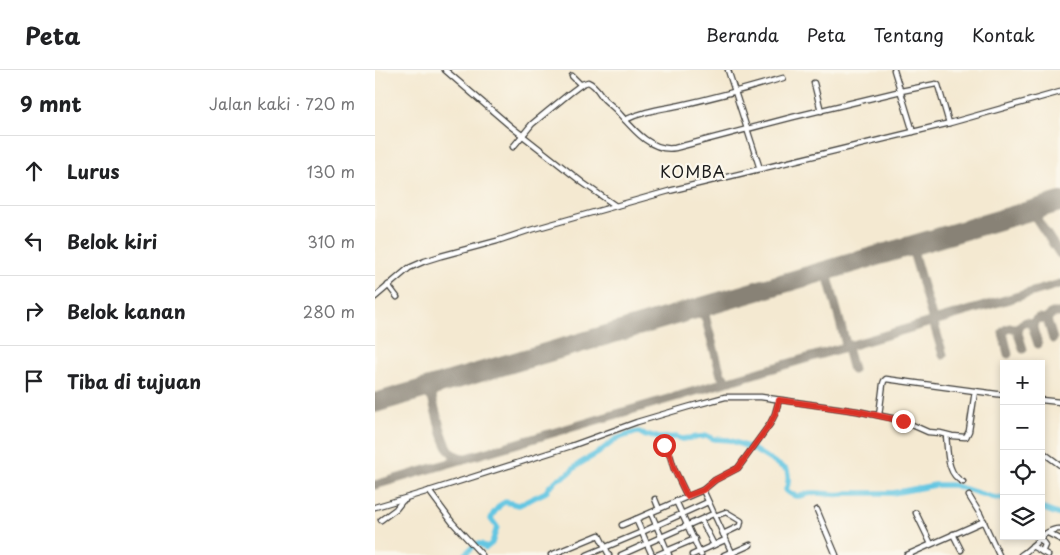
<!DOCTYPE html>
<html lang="id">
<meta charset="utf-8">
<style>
:root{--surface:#fff;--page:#f2f2f2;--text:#202124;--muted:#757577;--line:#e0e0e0}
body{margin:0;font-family:"Playpen Sans",sans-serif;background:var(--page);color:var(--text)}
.controls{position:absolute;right:15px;bottom:15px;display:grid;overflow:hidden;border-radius:0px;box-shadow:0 2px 8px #0003}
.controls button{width:45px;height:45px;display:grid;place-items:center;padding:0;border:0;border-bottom:1px solid var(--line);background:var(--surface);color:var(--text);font:25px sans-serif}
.stop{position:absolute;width:15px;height:15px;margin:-11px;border:4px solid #d93025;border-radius:50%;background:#fff}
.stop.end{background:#d93025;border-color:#fff;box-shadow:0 1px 5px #0008}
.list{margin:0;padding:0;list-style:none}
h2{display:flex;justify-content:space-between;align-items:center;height:65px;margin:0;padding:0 20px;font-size:21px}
h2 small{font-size:16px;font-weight:400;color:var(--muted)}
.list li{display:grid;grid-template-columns:32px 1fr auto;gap:15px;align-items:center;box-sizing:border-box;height:70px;padding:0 20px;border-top:1px solid var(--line)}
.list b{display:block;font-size:19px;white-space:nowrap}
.list em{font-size:16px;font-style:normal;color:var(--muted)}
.icon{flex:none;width:28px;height:28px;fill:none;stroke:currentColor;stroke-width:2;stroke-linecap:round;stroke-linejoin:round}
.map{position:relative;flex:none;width:685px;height:485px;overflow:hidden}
header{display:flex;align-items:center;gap:30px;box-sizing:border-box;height:70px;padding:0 25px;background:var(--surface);border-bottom:1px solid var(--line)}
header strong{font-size:24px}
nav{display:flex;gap:28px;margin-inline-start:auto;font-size:18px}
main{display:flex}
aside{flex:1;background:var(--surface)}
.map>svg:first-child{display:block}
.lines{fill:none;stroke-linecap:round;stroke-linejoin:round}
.river{stroke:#64c6e2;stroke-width:5.5}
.taxiway{stroke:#888276;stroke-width:9}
.runway{stroke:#888276;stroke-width:20}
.minor-casing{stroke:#3c3b37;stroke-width:7}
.minor{stroke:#fff;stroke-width:4.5}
.route{stroke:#d93025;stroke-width:6}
.labels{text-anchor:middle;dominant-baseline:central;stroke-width:4.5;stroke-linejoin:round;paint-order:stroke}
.quarter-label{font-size:16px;letter-spacing:1px;fill:#1c1c1c;stroke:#fbf7ec}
</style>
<header>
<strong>Peta</strong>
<nav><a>Beranda</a><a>Peta</a><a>Tentang</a><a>Kontak</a></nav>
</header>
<main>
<aside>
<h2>9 mnt<small>Jalan kaki · 720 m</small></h2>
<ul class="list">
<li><svg class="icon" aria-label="ahead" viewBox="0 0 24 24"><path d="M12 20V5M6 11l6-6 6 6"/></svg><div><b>Lurus</b></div><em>130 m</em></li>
<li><svg class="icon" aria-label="left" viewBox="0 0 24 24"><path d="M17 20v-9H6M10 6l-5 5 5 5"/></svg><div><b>Belok kiri</b></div><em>310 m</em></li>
<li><svg class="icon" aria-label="right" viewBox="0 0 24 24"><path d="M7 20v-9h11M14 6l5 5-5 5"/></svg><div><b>Belok kanan</b></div><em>280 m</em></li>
<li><svg class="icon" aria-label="arrive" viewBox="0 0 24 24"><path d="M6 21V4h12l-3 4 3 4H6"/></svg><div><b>Tiba di tujuan</b></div></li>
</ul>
</aside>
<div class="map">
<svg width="685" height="485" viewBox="0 0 685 485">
<rect width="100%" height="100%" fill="#fbf7ec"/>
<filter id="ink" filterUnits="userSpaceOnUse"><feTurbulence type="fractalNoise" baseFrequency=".02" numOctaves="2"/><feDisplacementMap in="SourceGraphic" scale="10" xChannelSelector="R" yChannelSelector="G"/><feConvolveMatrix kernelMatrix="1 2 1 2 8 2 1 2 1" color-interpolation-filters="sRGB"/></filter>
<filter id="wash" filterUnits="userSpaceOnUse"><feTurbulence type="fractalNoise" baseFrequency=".0096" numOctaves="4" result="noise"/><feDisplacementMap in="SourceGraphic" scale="20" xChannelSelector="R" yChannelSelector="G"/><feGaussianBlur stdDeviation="1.12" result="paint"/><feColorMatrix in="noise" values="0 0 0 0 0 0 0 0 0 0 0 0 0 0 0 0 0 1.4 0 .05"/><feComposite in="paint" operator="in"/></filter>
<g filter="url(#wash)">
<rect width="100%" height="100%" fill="#f4e9d1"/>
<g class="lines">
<g class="river">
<polyline points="666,438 685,445"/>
<path d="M89,485L101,474H106L111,478L117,473L122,457L116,449L118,444L125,435L130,432L144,435L171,422L174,417L183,409L192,405L204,394L223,383L241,369L258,363L264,362L271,366L274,365L284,368L302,367L307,369L333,366L338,369L354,370L376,378L412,400C414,407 414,413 411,420C414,423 417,425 421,426C427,427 431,423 437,423C449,422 462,427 473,423H518L560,415H578L616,427L629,429"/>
</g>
<g class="taxiway">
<polyline points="645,143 653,142 659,145 685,184"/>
<polyline points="662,148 664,140 672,135"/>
<polyline points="527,178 536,180 539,185 568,285"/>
<polyline points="539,185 541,177 548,172"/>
<polyline points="451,200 478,300"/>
<path d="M313,241C322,240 328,240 331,250C328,236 337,235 347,231"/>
<polyline points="331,250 346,305 351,310 356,311"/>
<polyline points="678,269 672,249 677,243 685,243"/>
<path d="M663,274C661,265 653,254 663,248L672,249"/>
<polyline points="648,279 642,260 643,257 651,252 657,254"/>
<path d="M633,284L628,263C630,258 638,256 642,260"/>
<polyline points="44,320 52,323 57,328 59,319 65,314"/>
<path d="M57,328C61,341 68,375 77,383C81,387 86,388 91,388"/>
<polyline points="0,415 685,214"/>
</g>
<polyline class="runway" points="0,333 685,132"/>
</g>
</g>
<g filter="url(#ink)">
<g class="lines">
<defs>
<g id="minor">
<polyline points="70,0 134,55 208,113 241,136"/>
<polyline points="353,0 385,99"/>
<polyline points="519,0 538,62"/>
<polyline points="197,6 206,15"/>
<polyline points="439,13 446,41"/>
<path d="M250,50C268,41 287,39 306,35C341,27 374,18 408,8"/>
<path d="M138,77L157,54L195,23L207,14L213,12C221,15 224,23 229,29C234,34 239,37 243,42C258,59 276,82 300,78L418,47L526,21L561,14L563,15L574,53"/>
<polyline points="13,215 22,227"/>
<polyline points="0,227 34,198 50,191 66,186 122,171 152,161 294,121 575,53 685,22"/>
<polyline points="666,330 685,332"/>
<polyline points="504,345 508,314 509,311 511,309 629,325"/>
<path d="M571,365C573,381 571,404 588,412"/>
<polyline points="289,375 295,385 299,399 312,426"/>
<polyline points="666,381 685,395"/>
<polyline points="328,420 358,485"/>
<polyline points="54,421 77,452 107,485"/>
<polyline points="594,426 605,444 624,485"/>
<polyline points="280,429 284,439"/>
<polyline points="301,431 326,485"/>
<polyline points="0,437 54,421 196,376 262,352 313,337 350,327 386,327 482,341 526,350 553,362 565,363 577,366 590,367 591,367 594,361 600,321"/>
<polyline points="442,440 461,485"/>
<polyline points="276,443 294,485"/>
<polyline points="541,443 556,474"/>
<polyline points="340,446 351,442 366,451 365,456 348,464"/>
<polyline points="261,449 277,485"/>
<polyline points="6,450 21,439 28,430 30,430"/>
<polyline points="326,450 339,475"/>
<polyline points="247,455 261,449 328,420 340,410 363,398 395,354 400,344 404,330"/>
<polyline points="673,463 685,469"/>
<polyline points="578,464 586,480"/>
<polyline points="665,468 670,475 667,482"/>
<polyline points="657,476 673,485"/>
<polyline points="357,483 375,475"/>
<polyline points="176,485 224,465 234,485"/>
<polyline points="212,485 267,462 333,432"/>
<polyline points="246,485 338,444"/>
<polyline points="282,485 320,469"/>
<polyline points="317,485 350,470"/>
<polyline points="349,485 356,482"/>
<polyline points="532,485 609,451"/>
<path d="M646,485C659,478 669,458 685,459"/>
</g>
</defs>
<use href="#minor" class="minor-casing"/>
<use href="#minor" class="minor"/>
</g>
</g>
<g class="lines" filter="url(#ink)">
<polyline class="route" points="289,375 295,385 299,399 312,426 328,420 340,410 363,398 395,354 400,344 404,330 482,341 528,351"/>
</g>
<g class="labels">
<g class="quarter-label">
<text x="318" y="101">KOMBA</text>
</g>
</g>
</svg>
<div class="controls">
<button>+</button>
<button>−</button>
<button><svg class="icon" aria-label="locate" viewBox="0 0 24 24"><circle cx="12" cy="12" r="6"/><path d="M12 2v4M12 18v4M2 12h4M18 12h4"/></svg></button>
<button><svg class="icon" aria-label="layers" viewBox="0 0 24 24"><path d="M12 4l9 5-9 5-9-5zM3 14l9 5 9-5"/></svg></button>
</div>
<div class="stop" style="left:289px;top:375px"></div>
<div class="stop end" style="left:528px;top:351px"></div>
</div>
</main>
